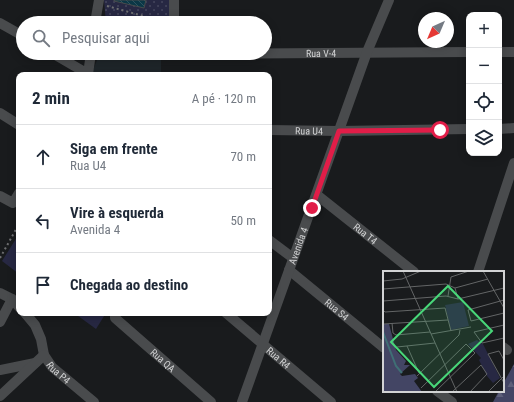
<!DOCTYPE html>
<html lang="pt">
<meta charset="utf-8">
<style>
:root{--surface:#fff;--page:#f6f6f7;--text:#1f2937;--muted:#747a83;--line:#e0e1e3}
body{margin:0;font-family:"Roboto Condensed",sans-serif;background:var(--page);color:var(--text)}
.controls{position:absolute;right:12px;top:12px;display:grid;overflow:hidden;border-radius:8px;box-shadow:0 2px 10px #0003}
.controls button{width:36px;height:36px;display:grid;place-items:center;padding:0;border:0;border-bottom:1px solid var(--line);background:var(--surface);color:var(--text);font:20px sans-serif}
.compass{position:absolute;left:418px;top:12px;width:36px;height:36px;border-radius:50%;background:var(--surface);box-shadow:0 2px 10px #0003;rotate:224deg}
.stop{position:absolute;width:12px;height:12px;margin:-9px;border:3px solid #e11d48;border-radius:50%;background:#fff}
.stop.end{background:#e11d48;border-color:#fff;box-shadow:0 1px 4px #0008}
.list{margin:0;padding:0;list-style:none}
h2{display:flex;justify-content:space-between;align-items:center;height:52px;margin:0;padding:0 16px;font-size:17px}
h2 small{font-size:13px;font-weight:400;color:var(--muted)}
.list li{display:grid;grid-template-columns:26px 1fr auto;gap:12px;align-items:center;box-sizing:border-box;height:64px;padding:0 16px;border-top:1px solid var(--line)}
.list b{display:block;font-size:15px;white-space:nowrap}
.list p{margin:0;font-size:13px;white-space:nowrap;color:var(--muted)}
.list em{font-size:13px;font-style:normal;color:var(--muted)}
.icon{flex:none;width:22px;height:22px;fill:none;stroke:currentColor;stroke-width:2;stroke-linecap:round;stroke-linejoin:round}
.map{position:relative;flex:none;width:514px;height:402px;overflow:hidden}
.search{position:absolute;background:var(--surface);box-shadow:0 2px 10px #0003;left:16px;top:16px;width:256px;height:44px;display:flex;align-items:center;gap:10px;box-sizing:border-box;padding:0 14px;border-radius:22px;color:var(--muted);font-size:15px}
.panel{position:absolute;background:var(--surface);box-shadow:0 2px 10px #0003;left:16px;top:72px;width:256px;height:244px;border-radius:8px}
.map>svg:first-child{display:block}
.built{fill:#1f262a}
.forest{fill:url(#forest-firs)}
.park{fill:url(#park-dots)}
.garden{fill:#272843}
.building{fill:url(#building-back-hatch);stroke:#484b4c}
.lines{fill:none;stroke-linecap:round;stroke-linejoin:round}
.path{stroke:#6f7072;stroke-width:2;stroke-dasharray:2 3;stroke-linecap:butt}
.minor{stroke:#494b4d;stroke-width:10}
.tertiary{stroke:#494b4d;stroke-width:10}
.route{stroke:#e11d48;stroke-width:5}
.labels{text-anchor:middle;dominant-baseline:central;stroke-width:3.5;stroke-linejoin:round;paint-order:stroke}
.street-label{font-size:10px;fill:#d2d3d4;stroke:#191b1d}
.inset-river{fill:none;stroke:#3f6f75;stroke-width:2}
.inset-road{fill:none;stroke:#636566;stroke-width:1}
.view{fill:#48d779;fill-opacity:0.15;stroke:#48d779;stroke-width:2}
.inset-edge{fill:none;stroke:#d2d3d4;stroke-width:2}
</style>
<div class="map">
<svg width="514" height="402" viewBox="0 0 514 402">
<defs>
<pattern id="forest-firs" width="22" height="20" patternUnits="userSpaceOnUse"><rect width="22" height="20" fill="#434564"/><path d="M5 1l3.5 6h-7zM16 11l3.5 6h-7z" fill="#5d5f79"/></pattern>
<pattern id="park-dots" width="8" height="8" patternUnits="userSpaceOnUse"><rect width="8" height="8" fill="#272843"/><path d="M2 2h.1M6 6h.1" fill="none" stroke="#45465d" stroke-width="1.8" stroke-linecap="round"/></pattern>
<pattern id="building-back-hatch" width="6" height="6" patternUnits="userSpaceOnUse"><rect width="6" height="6" fill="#0b3746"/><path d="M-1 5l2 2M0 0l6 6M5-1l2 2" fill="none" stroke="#2e5360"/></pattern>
</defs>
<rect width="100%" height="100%" fill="#191b1d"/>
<polygon class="built" points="100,53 161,53 161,75 91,75"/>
<polygon class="forest" points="514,364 514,402 493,402 499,391 503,391 503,384"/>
<polygon class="park" points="104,0 169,0 169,23 106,23"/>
<g class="garden">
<polygon points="19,234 19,274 2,261"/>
<polygon points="74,313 106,313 96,329"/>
</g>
<polygon class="building" points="114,0 146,0 144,8 114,1"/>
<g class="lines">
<g class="path">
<polyline points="107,6 165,22"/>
<polyline points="0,258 19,224"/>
</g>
<g class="minor">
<polyline points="0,23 23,36"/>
<polyline points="95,23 99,0"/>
<polyline points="174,23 174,0"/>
<polyline points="499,52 514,52"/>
<polyline points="52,53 88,74 91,53"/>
<path id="s1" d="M174,53V54L469,52"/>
<polyline points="0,113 19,125"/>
<polyline points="499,129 514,128"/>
<path id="s2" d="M269,130L339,131L469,129"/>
<path id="s3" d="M317,195L414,272"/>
<polyline points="0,196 13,203 19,193"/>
<polyline points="269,240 293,258"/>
<path id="s4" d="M289,270L384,348"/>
<polyline points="478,272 514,163"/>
<polyline points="0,293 12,299 19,307"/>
<path id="s5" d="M25,313L35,325L41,339L44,355L52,367L94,402"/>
<path id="s6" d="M115,313V318L211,402"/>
<path id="s7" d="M226,313L331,402"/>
<polyline points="0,322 12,299"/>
<polyline points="503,347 507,350"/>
<polyline points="0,370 35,363"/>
<polyline points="437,391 452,402"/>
<polyline points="0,396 44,355"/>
</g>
<path class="tertiary" id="s8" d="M242,402L367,52L389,0"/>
</g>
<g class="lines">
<polyline class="route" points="312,208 339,131 440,130"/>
</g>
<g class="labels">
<g class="street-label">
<text stroke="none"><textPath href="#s1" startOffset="148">Rua V-4</textPath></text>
<text stroke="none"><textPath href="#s2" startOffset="40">Rua U4</textPath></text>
<text stroke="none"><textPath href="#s3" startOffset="62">Rua T4</textPath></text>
<text stroke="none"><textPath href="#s8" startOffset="166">Avenida 4</textPath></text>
<text stroke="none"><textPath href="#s4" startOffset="62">Rua S4</textPath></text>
<text stroke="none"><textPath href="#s7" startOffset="69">Rua R4</textPath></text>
<text stroke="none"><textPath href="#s6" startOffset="69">Rua QA</textPath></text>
<text stroke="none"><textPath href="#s5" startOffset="70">Rua P4</textPath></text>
</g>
</g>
<g transform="translate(383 271)">
<rect width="121" height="121" fill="#191b1d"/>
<path d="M0,53H6L13,79L23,90L21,94H27L17,103L19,105L32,103L35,107L31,110L39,121H0Z" fill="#434564"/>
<path d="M94,69L100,73L117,107L110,112L104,105L96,89L98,87L85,73Z" fill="#272843"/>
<path d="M80,31L86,55L68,59L62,34Z" fill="#272843"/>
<path class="inset-river" d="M0,61L13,95L19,102"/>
<path class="inset-road" d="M20,0L74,121M100,0L121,37M0,10L19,8L38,0M72,17L105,8M0,18L63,13L72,17L75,28M65,25L68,6L86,0M121,29L85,39L88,50L121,42M0,30L63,25L75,28L121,17M0,39L2,41L62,37L68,60M9,52L10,62L13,64L47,61M0,53L65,49M121,54L91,61L99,72L121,67M48,63L88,56M24,75L36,102M14,76L52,72M121,89L116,80L105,83L121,112M34,105L76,64L77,59M38,117L83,73L92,82L52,121M69,121L98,94L104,103L87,121M105,121L121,105"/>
<path class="view" d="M65,15L109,60L51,116L8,71Z"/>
<rect width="121" height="121" class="inset-edge"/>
</g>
</svg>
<div class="controls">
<button>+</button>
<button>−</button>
<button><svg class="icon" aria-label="locate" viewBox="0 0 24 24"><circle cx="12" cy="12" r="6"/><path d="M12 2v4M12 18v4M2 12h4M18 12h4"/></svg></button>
<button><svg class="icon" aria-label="layers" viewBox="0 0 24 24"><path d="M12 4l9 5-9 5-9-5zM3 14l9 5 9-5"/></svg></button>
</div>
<svg class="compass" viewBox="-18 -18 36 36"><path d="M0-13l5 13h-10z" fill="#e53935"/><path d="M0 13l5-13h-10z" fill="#747a83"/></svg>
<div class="stop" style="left:440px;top:130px"></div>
<div class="stop end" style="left:312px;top:208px"></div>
<div class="search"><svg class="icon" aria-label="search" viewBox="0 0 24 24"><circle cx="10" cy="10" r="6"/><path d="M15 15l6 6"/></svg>Pesquisar aqui</div>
<section class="panel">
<h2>2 min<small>A pé · 120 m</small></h2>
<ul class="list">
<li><svg class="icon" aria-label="ahead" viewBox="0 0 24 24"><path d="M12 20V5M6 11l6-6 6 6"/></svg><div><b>Siga em frente</b><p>Rua U4</p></div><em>70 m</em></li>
<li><svg class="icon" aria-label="left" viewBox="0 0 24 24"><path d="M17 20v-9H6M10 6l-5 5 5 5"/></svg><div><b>Vire à esquerda</b><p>Avenida 4</p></div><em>50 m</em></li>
<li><svg class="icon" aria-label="arrive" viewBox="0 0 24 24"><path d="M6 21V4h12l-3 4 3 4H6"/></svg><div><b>Chegada ao destino</b></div></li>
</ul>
</section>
</div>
